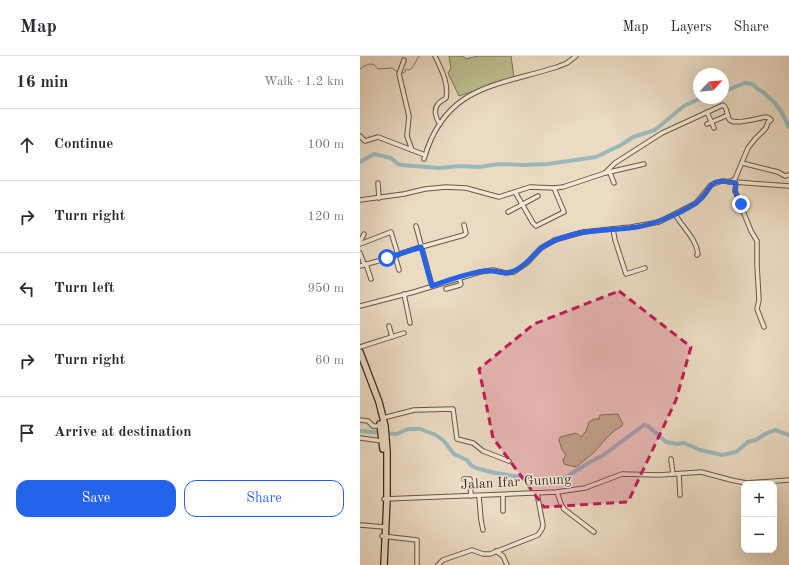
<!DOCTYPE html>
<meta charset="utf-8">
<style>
:root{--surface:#fff;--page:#f2f2f3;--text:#2b2b33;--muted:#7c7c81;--line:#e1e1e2;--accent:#2563eb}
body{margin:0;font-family:"Old Standard TT",serif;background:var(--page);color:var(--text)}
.controls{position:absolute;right:12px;bottom:12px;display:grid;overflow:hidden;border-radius:8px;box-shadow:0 4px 16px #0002}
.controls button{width:36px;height:36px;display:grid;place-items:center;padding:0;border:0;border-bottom:1px solid var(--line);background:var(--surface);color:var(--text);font:20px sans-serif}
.compass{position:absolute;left:333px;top:12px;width:36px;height:36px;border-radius:50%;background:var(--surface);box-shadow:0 4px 16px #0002;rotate:64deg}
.stop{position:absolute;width:12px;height:12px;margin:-9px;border:3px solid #2563eb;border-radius:50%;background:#fff}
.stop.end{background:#2563eb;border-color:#fff;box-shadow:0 1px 4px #0008}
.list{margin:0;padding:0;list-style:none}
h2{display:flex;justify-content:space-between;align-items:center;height:52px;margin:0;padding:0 16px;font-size:17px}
h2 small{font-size:13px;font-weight:400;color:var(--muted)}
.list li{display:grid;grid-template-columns:26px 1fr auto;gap:12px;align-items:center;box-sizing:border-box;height:72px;padding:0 16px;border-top:1px solid var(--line)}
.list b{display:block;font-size:15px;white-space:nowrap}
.list em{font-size:13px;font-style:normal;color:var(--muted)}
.actions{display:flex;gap:8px;padding:12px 16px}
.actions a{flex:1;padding:9px 0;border:1px solid var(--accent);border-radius:12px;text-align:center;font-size:14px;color:var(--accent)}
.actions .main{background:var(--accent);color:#fff}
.icon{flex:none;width:22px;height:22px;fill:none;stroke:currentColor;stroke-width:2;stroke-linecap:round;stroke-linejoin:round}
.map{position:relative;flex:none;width:429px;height:509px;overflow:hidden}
header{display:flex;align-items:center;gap:24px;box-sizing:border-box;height:56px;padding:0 20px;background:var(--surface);border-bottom:1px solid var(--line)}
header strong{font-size:19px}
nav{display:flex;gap:22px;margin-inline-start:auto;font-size:14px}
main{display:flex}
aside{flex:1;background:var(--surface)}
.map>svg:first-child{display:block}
.green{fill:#bcbf91;stroke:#7d7554}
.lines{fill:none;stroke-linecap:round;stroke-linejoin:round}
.stream{stroke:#76807a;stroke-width:1}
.river{stroke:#9bb9bc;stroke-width:4}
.minor-casing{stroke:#695743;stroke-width:5.5}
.highway-casing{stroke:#3e2b18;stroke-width:8}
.minor{stroke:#f2e8d8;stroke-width:3.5}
.highway{stroke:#ebdbc3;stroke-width:5.5}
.route{stroke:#2563eb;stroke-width:5}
.marked{fill:#c2185b;fill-opacity:0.2;stroke:#c2185b;stroke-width:3;stroke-dasharray:8 5;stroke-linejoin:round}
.labels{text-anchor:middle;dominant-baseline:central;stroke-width:3;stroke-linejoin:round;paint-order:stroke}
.street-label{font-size:14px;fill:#3e2b18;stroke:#f2e8d8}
</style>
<header>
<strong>Map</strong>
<nav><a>Map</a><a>Layers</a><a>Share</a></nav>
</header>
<main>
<aside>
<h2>16 min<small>Walk · 1.2 km</small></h2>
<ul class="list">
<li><svg class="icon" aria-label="ahead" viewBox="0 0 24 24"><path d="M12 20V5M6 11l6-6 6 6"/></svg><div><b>Continue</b></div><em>100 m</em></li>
<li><svg class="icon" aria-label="right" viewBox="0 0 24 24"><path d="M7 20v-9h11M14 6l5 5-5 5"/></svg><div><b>Turn right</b></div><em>120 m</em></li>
<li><svg class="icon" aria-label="left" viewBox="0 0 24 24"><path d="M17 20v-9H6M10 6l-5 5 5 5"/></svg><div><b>Turn left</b></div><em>950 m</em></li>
<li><svg class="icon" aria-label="right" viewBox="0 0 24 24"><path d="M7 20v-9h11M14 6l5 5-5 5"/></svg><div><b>Turn right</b></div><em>60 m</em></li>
<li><svg class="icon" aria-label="arrive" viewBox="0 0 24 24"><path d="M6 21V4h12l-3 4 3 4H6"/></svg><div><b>Arrive at destination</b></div></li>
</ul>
<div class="actions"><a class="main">Save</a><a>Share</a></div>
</aside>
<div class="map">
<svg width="429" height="509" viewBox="0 0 429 509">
<rect width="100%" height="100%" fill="#ebdbc3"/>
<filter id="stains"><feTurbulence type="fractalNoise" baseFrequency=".005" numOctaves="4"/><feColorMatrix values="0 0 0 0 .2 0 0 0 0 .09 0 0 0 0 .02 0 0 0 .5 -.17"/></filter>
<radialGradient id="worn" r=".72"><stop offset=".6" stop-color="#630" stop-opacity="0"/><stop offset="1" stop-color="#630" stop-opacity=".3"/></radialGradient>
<g class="green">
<polygon points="89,0 103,0 106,3 118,0 151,0 154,22 99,40 88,17 91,12"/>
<path d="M258,358L263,368L262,370C250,376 243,387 234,396C228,402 222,406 216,411L204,408L203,404L206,399L202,394L199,384L200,381L216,377L221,381L226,375L229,366L234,363H239L240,359Z"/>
</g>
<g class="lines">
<g class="stream">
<path d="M0,13C7,8 13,5 18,13L32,12L38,16"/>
<polyline points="40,18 45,16 46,13 49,14 52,12 59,0"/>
</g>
<g class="river">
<polyline points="363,36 385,27 392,28 398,33 403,36 415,47 422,57 429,71"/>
<polyline points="0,106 14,98 31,102 38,108 42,109 79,112 99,110 119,111 139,108 164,109 188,108 236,101 261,89 273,81 295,74 324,50 341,42"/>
<polyline points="0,375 37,378 48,373 60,373 76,379 84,385 94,398 107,404 111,409 116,412 135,417 187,425 196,425 206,421 230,406 242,400 284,369 288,370 306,386 317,388 324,387 340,394 362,399 376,396 388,386 396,384 405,378 415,374 429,379"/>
</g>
<defs>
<g id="minor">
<path d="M75,0C81,13 89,27 86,42C84,44 80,45 78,48C73,54 76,63 80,68"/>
<polyline points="44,4 39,18 49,60 47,80 52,94"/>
<polyline points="347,56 354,72"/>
<polyline points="347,68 368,59"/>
<polyline points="0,80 5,85 18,81 65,99"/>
<path d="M64,103C85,29 137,30 197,11L207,7L216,0"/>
<polyline points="382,107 418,116 425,120 429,119"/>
<polyline points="245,117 284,108"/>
<polyline points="250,117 254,127"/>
<polyline points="18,127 19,142"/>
<polyline points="376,127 375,135 391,175 397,185 397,209 399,244 397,253 404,271"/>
<polyline points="155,136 173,167 176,170 204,156 194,132"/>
<path d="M0,144L44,138L65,133L86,131L106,132L139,141L170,131L194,132L203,131L245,117L255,107L302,77L363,49C368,52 366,58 369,63C373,70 398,62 406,61L409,62L411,64L408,66L406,72L395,83L388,92L375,123L369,126"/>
<polyline points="148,156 178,140"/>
<path d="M315,158C322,171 336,182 338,198L337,199"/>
<polyline points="56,170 72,230"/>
<polyline points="253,173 255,184 266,218 285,212"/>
<polyline points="0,186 4,178"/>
<polyline points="0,188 31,176 38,199"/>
<polyline points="0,197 4,208"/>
<polyline points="35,200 39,214"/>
<polyline points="6,208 11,223"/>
<polyline points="0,210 18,205 54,193 104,179 106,177 104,169"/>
<polyline points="86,233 100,229 101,228 99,222"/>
<polyline points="44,238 50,267"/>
<polyline points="0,250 54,236 120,216 133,214 146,217 154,216 167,207 181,192 195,184 223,176 271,171 299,166 336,147 351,129 362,125 429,130"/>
<polyline points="29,270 32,281"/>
<polyline points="0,291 44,277"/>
<polyline points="23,362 54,354 93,353 97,383 113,387 123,395 149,405"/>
<polyline points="0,364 8,365 13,370 21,370"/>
<polyline points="0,382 22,385"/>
<polyline points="311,403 313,418"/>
<polyline points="319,418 320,439"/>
<polyline points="104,423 110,423 111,440"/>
<polyline points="197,436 201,448 204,453 234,476"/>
<polyline points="143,439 143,455"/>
<polyline points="119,440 121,464 123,474"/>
<polyline points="24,443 197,436 225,432 262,418 299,419 341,416 371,424 386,427 429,424"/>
<polyline points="0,469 25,471"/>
<polyline points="22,480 57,484 57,509"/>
<polyline points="136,495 143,500 147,509"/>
<polyline points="78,509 83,504 112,494 123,498 130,498 178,479 182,473 183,469 177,437"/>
</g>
<g id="highway">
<polyline points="0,296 19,346 25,370 27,396 27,443 24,509"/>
<polyline points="20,368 23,393"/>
</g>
</defs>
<use href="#minor" class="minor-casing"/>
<use href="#highway" class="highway-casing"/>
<use href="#minor" class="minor"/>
<use href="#highway" class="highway"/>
</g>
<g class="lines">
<path class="route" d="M27,202L61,191L72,230C89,224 107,217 125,215C135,213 144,220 154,215C165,211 171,201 179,194C189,185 203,181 215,178C242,171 272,176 299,165C310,161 328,153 337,146C354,134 345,120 376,127L375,135L381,148"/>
</g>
<path class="marked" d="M259,235L331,291L316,344L268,446L184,451L133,382L119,313L174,268Z"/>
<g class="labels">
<g class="street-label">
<text transform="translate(156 426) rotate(-3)">Jalan Ifar Gunung</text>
</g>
</g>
<rect width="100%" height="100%" filter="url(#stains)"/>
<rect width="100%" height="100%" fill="url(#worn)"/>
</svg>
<div class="controls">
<button>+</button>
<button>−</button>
</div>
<svg class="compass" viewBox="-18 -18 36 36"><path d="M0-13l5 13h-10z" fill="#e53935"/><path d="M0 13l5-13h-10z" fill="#7c7c81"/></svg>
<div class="stop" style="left:27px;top:202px"></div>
<div class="stop end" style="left:381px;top:148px"></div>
</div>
</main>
